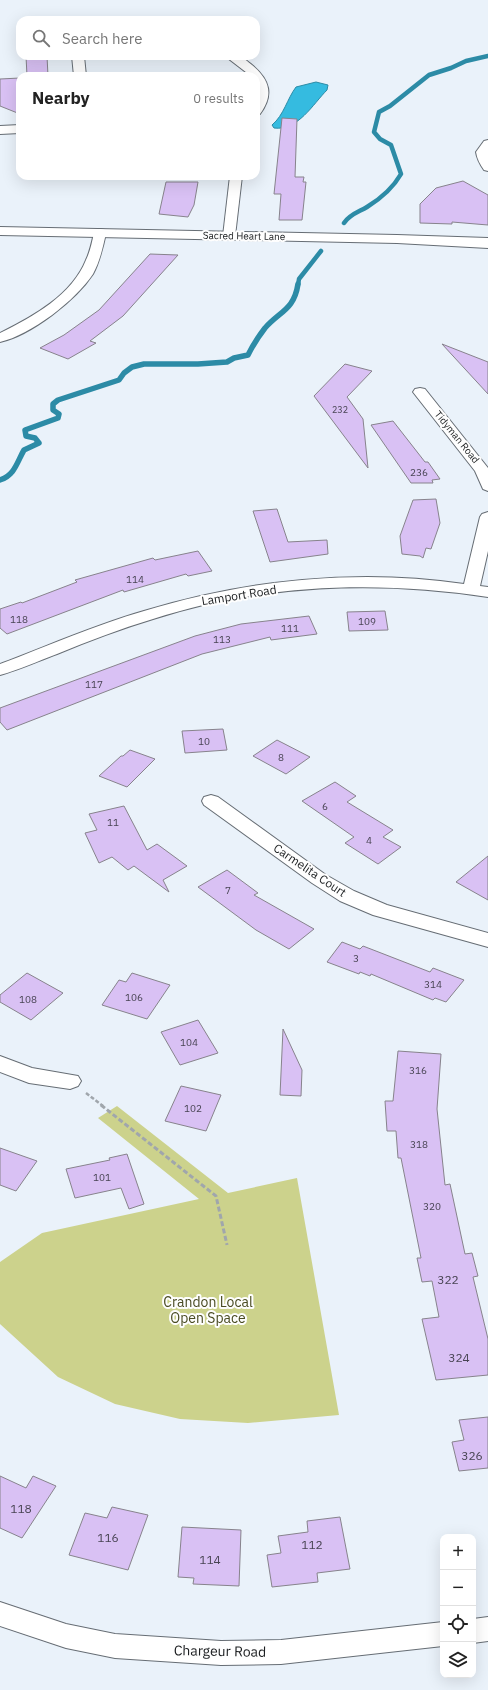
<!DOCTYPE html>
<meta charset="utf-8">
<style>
:root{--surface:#fff;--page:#f6f6f6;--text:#222;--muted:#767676;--line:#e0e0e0}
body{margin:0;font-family:"IBM Plex Sans",sans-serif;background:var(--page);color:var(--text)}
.controls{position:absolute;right:12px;bottom:12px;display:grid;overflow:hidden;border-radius:8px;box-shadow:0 4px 16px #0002}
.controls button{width:36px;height:36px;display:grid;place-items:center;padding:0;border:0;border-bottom:1px solid var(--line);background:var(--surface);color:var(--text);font:20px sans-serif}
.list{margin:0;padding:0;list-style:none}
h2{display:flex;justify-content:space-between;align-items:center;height:52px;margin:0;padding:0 16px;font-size:17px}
h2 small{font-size:13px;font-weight:400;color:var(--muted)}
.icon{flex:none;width:22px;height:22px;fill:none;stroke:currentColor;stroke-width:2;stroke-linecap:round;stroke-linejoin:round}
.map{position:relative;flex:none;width:488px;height:1690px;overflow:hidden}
.search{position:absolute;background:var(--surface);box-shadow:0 4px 16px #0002;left:16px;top:16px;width:244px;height:44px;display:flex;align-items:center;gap:10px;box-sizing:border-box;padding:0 14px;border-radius:12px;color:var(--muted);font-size:15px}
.panel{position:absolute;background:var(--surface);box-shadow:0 4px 16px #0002;left:16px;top:72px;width:244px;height:108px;border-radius:12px}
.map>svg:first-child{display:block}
.green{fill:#ccd28c}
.water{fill:#35bbe0;stroke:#2c8ba6}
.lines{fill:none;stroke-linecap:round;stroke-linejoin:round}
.stream-far1{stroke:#2c8ba6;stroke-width:4.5}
.stream{stroke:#2c8ba6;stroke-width:5.5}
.building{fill:#d9c1f4;stroke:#87838c}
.minor-casing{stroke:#666d74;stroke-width:2}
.tertiary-casing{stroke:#666d74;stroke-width:2}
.path-far1{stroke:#a0a6ac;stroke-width:2.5;stroke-dasharray:4 2;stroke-linecap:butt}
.path{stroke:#a0a6ac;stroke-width:3;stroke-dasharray:5 2.5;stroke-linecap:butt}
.minor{fill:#fff;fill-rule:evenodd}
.tertiary{fill:#fff;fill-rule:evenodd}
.labels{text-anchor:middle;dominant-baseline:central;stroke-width:4;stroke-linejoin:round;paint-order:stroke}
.far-number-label{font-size:9px;fill:#484453}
.far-street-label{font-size:10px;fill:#181b1d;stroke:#fefefe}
.number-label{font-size:10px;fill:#484453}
.street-label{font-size:12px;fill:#181b1d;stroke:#fefefe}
.near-number-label{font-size:12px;fill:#484453}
.near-park-label{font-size:14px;fill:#494b22;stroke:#fefefe}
.near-street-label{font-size:14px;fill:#181b1d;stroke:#fefefe}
</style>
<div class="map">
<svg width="488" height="1690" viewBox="0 0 488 1690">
<rect width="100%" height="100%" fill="#eaf2fa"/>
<polygon class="green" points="117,1106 228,1193 297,1178 339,1415 248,1423 180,1419 115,1404 58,1377 0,1324 0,1262 42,1233 199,1199 98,1118"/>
<path class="water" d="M316,82L328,85L327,90C313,104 298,131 274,128L272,125C284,115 287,99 296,87Z"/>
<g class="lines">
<g class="stream-far1">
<path d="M344,223C350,214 359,212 367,207C380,199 393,188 401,174L391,145L380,139L374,132L379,112L390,106L429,75L451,68L466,61L488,56"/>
<polyline points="298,285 299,279 321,251"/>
</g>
<path class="stream" d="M0,480C15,475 17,462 24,450L39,443L35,438L26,436L25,430L58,418L59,414L53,410V404L58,400L119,380L124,373L132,367L144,364H198L227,362L234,358L248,355C253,345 258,337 265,328C280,311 294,310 298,284"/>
</g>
<g class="building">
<polygon points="26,56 47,56 48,76 27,76"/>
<polygon points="20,78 20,114 0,106 0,79"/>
<polygon points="282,118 297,119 295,177 304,177 303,182 306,182 302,220 279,220 281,194 274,194"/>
<polygon points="463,181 488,195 488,225 452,222 452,224 420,223 420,204 436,188"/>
<polygon points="166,182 198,182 194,205 188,217 159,214"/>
<polygon points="150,254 178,255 123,316 90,341 96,343 68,359 40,348 64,335 99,310"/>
<polygon points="442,344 488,362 488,394"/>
<polygon points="345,364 372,371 347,397 363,419 368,468 314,396"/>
<polygon points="393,421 425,462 428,462 440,479 432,480 433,483 411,483 371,425"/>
<polygon points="436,499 440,523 431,549 426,548 423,558 420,556 402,554 400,536 413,500"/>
<polygon points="277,509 288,542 327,540 328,554 270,562 253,511"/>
<polygon points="198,551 212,571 188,576 186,574 124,592 123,590 7,634 0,628 0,609 21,602 22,603 77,582 75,580 153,558 155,560"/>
<polygon points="385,611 388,630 349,631 347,612"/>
<polygon points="309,616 317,634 271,640 270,637 202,654 7,730 0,722 0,708 195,636 241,624"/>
<polygon points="223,729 227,750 185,753 182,731"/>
<polygon points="277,740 310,757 286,774 253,756"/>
<polygon points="130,750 155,759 127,787 99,776 121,756 123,756"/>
<polygon points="335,782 356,796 347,802 393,830 383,837 401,847 378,864 345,843 354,837 302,801"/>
<polygon points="124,806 147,850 157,844 187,866 163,880 169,892 134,866 128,870 112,857 99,863 85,833 97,830 89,814"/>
<polygon points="488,856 488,900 456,882"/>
<polygon points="227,870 258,893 254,895 314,929 289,949 256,930 198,887"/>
<polygon points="342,942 360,949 363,946 430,972 433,968 464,980 446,1002 435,998 433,1000 371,974 370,976 360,972 359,974 327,962"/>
<polygon points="27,973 63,993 31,1020 0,1002 0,995"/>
<polygon points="132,973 170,985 147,1019 102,1005 119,980 126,982"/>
<polygon points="198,1020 218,1053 180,1065 161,1032"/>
<polygon points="283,1029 302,1070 301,1096 280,1095"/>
<polygon points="398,1051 441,1054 437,1109 445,1185 450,1184 465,1254 472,1253 478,1276 473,1277 488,1339 488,1375 436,1380 422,1319 439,1317 432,1281 422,1282 417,1258 421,1258 401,1158 398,1158 396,1131 387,1131 385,1101 393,1101"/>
<polygon points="181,1086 221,1095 206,1131 165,1121"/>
<polygon points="0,1148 37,1161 16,1191 0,1185"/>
<polygon points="127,1154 144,1204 129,1209 121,1188 75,1198 66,1169 110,1160 109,1158"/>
<polygon points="488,1417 488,1468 459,1471 452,1442 464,1440 459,1420"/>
<polygon points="0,1476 26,1488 33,1476 56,1486 22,1538 0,1528"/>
<polygon points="112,1507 148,1515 128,1570 69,1555 85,1513 107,1518"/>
<polygon points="340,1517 350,1569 317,1573 318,1582 272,1587 267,1555 281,1553 278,1536 308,1532 307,1521"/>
<polygon points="182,1527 241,1530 239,1586 193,1584 194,1578 178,1577"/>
</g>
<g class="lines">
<defs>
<g id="minor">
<polygon points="72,56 84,56 86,76 74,76"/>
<path d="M225,56C229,56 235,55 238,56C243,57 248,62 252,65C270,80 274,95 260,114L256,115L257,93L256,76H251Z"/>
<polygon points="20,125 20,133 0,134 0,126"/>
<path d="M488,140V171L484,170C480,164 477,159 476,152L484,141Z"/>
<polygon points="230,176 242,176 235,236 234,239 224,239 223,236"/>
<path d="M100,229L105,230L106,233C103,247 100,261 93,274C76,300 31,335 0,342V333C33,317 72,295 86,260C90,252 92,242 94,233L95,230Z"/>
<polygon points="420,388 425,389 488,468 488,491 483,489 475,471 413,392 415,389"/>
<path d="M488,512V551L480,586L488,587V597C377,580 261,584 153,619C120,629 88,641 57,654C38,661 19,670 0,675V664C48,646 95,625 144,611C246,580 358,568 464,584L480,517L482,514Z"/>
<polygon points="211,795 218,797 326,875 354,891 387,905 488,933 488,947 373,915 340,901 312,883 204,805 202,801 204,797"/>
<polygon points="0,1056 32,1068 78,1076 81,1081 78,1086 70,1089 29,1083 0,1072"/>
<polygon points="0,1602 66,1624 115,1634 221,1641 281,1640 443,1622 443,1646 281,1664 221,1665 115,1658 66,1648 0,1626"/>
<polygon points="488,1617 488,1641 473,1643 473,1619"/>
</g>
<polygon id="tertiary" points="0,227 397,235 488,238 488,248 397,243 0,235"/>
</defs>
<use href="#minor" class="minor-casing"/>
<use href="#tertiary" class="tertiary-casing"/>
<polyline class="path-far1" points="86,1093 103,1106"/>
<polyline class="path" points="101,1105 216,1196 227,1245"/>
<use href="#minor" class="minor"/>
<use href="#tertiary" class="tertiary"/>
</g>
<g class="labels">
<g class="far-number-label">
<text x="340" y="409">232</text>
</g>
<g class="far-street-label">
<text transform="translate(244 236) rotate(1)">Sacred Heart Lane</text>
<text transform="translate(457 437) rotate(51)">Tidyman Road</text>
</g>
<g class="number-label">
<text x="419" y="472">236</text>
<text x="135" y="579">114</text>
<text x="19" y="619">118</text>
<text x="367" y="621">109</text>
<text x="290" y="628">111</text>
<text x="222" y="639">113</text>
<text x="94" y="684">117</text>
<text x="204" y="741">10</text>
<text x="281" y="757">8</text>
<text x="325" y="806">6</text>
<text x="113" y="822">11</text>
<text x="369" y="840">4</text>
<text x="228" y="890">7</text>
<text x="356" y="958">3</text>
<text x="433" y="984">314</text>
<text x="134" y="997">106</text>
<text x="28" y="999">108</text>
<text x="189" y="1042">104</text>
<text x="418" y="1070">316</text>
<text x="193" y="1108">102</text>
<text x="419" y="1144">318</text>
<text x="102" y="1177">101</text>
<text x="432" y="1206">320</text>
</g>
<g class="street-label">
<text transform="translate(239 595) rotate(-9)">Lamport Road</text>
<text transform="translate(310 870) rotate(34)">Carmelita Court</text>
</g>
<g class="near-number-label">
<text x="448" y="1279">322</text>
<text x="459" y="1357">324</text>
<text x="472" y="1455">326</text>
<text x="21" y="1508">118</text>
<text x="108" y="1537">116</text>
<text x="312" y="1544">112</text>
<text x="210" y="1559">114</text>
</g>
<g class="near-park-label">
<text x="208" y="1302">Crandon Local<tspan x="208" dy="16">Open Space</tspan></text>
</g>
<g class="near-street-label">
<text transform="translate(220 1651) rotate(1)">Chargeur Road</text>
</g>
</g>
</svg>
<div class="controls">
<button>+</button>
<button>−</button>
<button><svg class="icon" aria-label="locate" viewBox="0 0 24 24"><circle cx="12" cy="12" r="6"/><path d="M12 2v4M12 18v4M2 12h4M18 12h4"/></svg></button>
<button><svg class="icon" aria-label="layers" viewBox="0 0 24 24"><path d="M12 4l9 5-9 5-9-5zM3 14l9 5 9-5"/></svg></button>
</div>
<div class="search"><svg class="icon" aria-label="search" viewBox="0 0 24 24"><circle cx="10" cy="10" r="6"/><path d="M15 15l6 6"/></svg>Search here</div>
<section class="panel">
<h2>Nearby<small>0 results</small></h2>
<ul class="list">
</ul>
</section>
</div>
